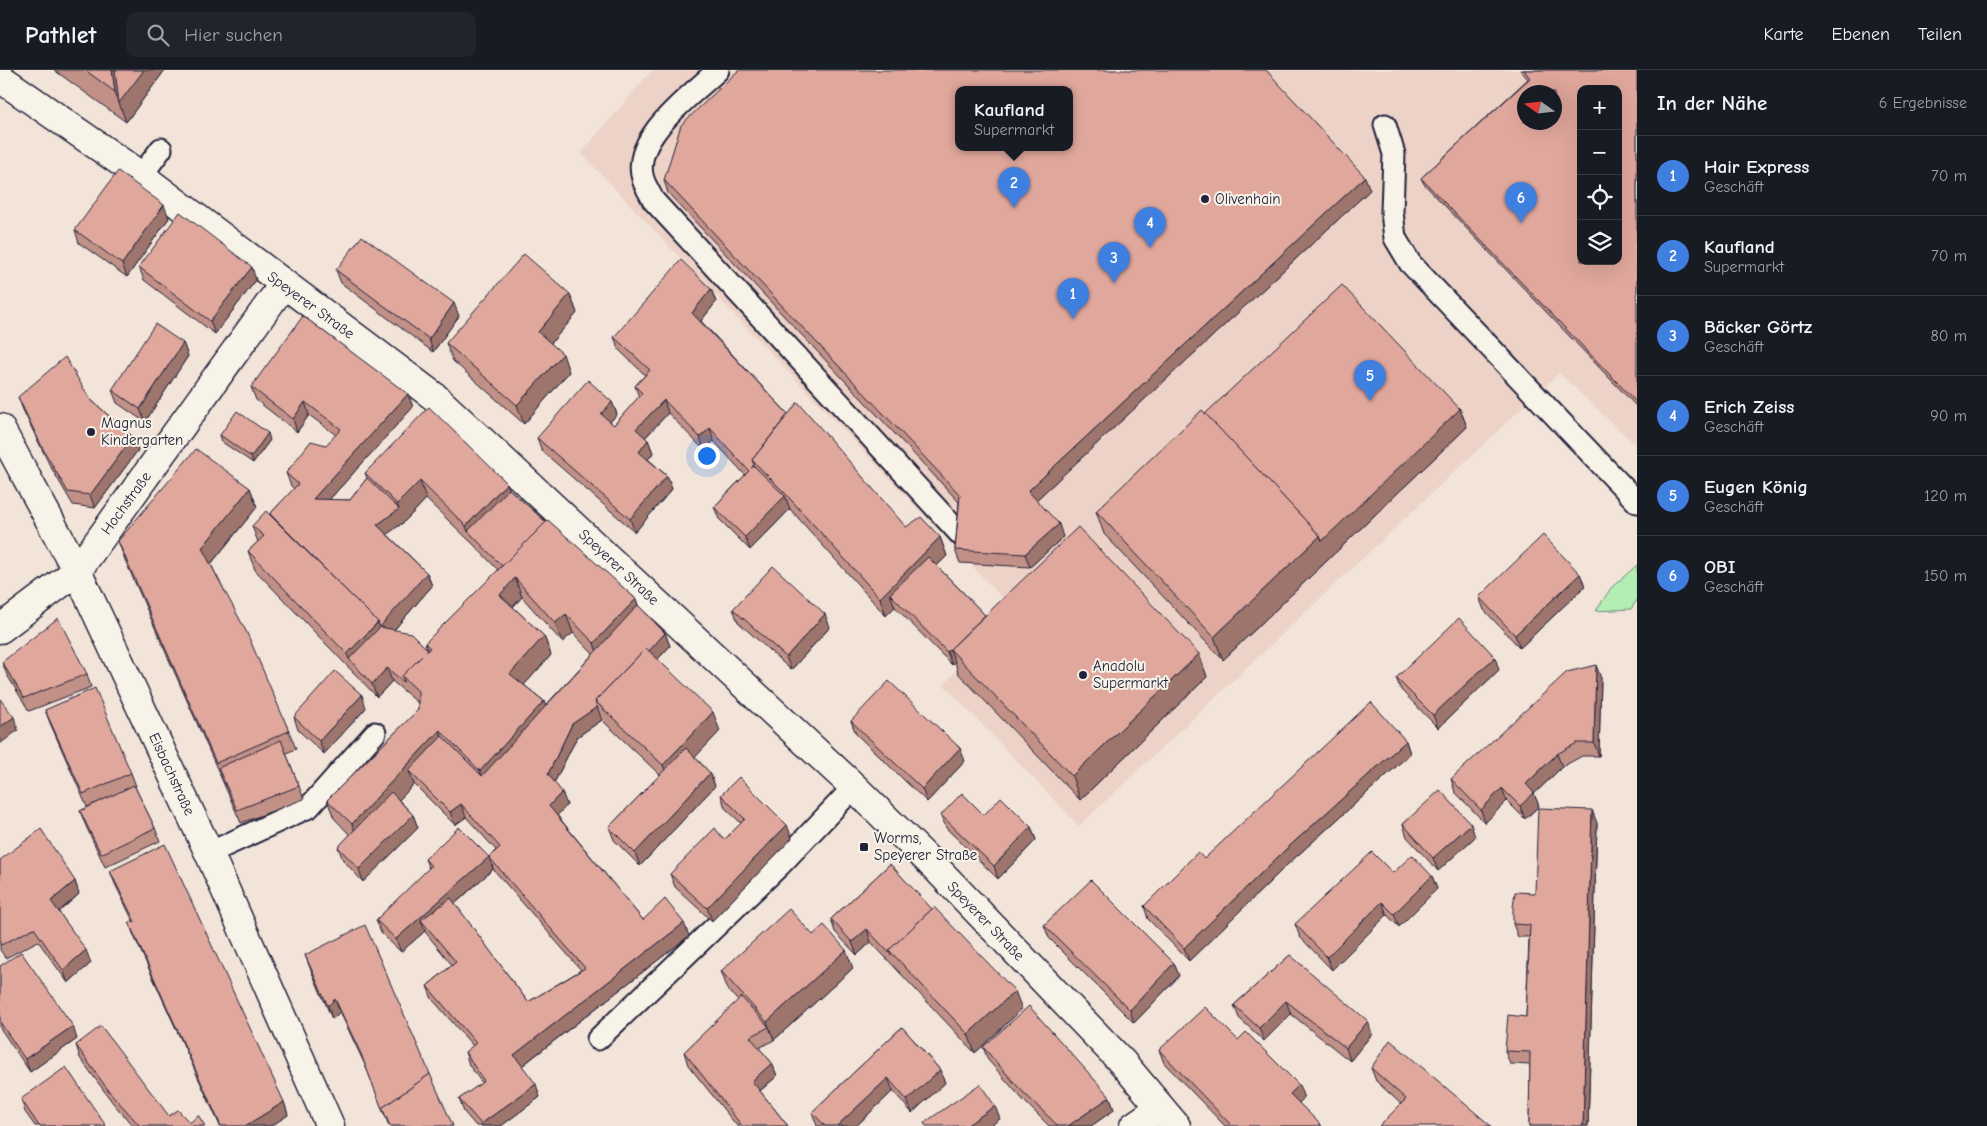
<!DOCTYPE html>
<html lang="de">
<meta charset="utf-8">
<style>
:root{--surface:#171b24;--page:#20242c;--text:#f1f3f6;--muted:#9ea1a6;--line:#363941;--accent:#1a73e8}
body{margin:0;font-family:"Comic Neue",sans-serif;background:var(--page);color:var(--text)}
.controls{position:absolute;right:15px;top:15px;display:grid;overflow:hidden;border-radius:10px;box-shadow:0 5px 20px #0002}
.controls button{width:45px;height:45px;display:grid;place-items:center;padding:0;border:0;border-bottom:1px solid var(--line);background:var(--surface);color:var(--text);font:25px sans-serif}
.compass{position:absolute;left:1517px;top:15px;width:45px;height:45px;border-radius:50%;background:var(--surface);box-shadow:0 5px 20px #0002;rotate:284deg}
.you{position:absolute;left:706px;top:385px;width:18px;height:18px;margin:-12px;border:4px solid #fff;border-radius:50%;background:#1a73e8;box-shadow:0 0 0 8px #1a73e833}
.badge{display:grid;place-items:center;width:32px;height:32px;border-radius:50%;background:var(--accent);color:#fff;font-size:16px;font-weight:700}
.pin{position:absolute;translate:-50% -41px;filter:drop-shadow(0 1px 2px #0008)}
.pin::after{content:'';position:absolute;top:26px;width:18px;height:15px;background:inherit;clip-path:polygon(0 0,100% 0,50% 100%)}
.popup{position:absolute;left:955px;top:16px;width:118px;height:65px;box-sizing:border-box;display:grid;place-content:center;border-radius:10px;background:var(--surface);filter:drop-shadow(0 1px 4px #0005);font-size:16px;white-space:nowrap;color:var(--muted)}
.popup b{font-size:19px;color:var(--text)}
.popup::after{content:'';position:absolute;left:50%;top:100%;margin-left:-10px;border:10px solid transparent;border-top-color:var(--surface)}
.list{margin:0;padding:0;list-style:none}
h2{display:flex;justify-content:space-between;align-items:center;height:65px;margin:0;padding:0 20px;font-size:21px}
h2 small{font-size:16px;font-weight:400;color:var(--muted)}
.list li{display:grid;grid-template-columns:32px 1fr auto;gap:15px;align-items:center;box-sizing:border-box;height:80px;padding:0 20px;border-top:1px solid var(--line)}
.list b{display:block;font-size:19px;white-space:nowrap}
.list p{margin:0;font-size:16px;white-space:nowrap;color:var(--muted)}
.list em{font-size:16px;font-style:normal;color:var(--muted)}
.icon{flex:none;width:28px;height:28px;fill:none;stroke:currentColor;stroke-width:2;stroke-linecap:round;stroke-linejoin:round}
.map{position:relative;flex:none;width:1637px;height:1056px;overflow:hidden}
header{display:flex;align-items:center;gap:30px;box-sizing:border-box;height:70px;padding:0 25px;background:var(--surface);border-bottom:1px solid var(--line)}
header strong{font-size:24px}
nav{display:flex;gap:28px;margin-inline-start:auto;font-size:18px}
.search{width:350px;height:45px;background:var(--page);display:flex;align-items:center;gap:12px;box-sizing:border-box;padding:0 18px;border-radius:10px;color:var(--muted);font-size:19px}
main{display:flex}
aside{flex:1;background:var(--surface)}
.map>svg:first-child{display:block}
.built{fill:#edd2c7;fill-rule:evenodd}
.green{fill:#b3eeb3;stroke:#6a8877}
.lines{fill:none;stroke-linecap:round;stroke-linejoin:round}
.lane-casing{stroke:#22223b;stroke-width:25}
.street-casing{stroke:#22223b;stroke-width:31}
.lane{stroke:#f7f3e8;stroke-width:21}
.street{stroke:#f7f3e8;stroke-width:28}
.wall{fill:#c19086;stroke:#22223b;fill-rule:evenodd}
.shaded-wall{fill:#9d756d;stroke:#22223b}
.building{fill:#e0a79c;stroke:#22223b;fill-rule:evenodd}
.poi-dot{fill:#22223b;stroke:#f7f3e8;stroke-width:2}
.labels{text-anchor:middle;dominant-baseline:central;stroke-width:4;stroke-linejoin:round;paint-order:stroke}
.poi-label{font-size:15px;fill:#22223b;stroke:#f7f3e8;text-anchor:start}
.street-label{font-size:15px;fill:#22223b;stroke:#f7f3e8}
</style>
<header>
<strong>Pathlet</strong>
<div class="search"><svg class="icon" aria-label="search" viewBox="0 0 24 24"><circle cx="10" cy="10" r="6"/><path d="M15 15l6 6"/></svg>Hier suchen</div>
<nav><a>Karte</a><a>Ebenen</a><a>Teilen</a></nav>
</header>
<main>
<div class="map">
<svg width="1637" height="1056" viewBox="0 0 1637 1056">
<rect width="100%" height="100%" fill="#f2e4d9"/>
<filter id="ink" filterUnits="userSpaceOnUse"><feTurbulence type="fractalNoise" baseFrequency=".02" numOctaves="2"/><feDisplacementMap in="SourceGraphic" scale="10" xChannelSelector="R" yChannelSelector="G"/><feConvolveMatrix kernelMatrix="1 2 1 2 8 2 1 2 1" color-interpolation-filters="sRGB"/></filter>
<g filter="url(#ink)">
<path class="built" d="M652,0H1637V377L1559,303L1079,756L944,615L1010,536L581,83ZM959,19H1069V77H959ZM1581,19H1618V191H1581ZM1524,22H1554V52H1524Z"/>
<polygon class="green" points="1637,495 1637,530 1631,539 1596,541 1611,518"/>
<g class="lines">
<defs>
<g id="lane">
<path d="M718,0C692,25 630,68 643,109C645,116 650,123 653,130L962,466"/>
<polyline points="1385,55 1394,84 1392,142 1395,168 1410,193 1637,432"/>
<polyline points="141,106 161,79"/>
<polyline points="209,783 309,737 375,663"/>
<polyline points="598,969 780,795 854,717"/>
</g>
<g id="street">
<polyline points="0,8 141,106 436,328 854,717 937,799 1123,993 1176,1056"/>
<polyline points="0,358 77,501 209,783 330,1056"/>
<polyline points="0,559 77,501 283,215"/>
<polyline points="1134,1056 1160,1038"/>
</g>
</defs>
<use href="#lane" class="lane-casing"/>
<use href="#street" class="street-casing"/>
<use href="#lane" class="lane"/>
<use href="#street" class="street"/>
</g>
<g class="wall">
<polygon points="54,0 165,0 126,52"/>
<polygon points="1520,0 1637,0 1637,337 1424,114 1421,108 1528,9"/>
<polygon points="664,110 1370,120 1036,430 1063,467 1030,497 960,493 955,480 959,432 668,123"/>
<polygon points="169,148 127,207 79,173 75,160"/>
<polygon points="139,197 256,210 215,264 144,210"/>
<polygon points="336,200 459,246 433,282 341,213"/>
<polygon points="711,219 716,232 701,251 788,344 906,457 940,467 947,486 937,496 985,545 1199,584 1207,607 1080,730 958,603 955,592 952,595 895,537 886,546 790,439 750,480 719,449 714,437 745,405 714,371 704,380 668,343 645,368 648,370 653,383 648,389 667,406 672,419 635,462 542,381 537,368 612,332 617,344 610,352 614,355 639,327 635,316 645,305 619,280 614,267"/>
<polygon points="570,224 577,243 551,273 569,302 524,354 453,291 446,273"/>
<polygon points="183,273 188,286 145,352 117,333 112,320"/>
<path d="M251,317L408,324L413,337L329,430H350L367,408L365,403L507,413L509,419L546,452L636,529L638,535L665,563L670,576L658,589L720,661L695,687L710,703L715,716L640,796L614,770L609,757L660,705L602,650L577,667L554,713L567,735L557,745L643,850L689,866L522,996L540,1027L501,1056H476L464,1042L459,1029L482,1013L469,995L465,982L473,976L432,929L427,916L452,895L426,863L425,861L401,882L381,863L376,850L429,799L425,789L489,787L493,799L455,834L528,932L581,900L493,799L489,787L496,780L466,747L455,755L414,714L399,730L413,745L418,758L363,812L343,790L338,777L350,765L334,748L327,730L418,640V633L392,611L377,627L255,500L248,481L258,472L252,456L270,444L294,419L291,416L286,403L326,375L336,365L309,345L297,362L256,330ZM426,429L473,474L498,500L425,573L427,579L394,560L432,516L427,503L387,464L404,452ZM522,527L562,572L573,563L593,584L545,636L544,631L524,615L551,585L544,566L513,537Z"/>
<polygon points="18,327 90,329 133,367 138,380 95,438 73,435 49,394 23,340"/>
<polygon points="1460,339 1467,357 1223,590 1104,464 1096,441 1205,344"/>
<polygon points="220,365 270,370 253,393 222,372"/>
<polygon points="250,418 257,437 211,494 289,661 296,679 286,683 304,729 241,753 125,490 118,471"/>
<polygon points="1580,504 1585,516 1520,578 1484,540 1479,527"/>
<polygon points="733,539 830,557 791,600 738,552"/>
<polygon points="2,592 87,604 91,617 29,641 7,605"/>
<polygon points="1499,600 1438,658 1401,620 1396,608"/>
<polygon points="1601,608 1599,686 1582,686 1562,697 1534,724 1539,736 1525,749 1507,731 1485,753 1455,722 1451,709"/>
<polygon points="366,638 324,684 298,660 294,647"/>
<polygon points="45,640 131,703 136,716 135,717 155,758 160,771 105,797 85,754 80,741 106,729 87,737 50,653"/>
<polygon points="851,651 965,691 927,732 856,664"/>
<polygon points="1406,671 1410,684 1287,795 1189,891 1148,849 1144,836 1204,789"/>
<polygon points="721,725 792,768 712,851 675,817 670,804 724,770 741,753 725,738"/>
<polygon points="941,745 984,745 1031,757 1036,770 998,809 946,758"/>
<polygon points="1597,753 1588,1056 1529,1056 1530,995 1510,994 1505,981 1526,947 1529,867 1518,867 1513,854 1535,823"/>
<polygon points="1403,754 1475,767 1438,801 1407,767"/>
<polygon points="0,790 75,811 79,824 59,842 91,893 68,913 38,871 6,888 0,880"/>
<polygon points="890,794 1022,939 975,983 871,872 857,885 835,862 831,849"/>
<polygon points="110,801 284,1032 288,1045 271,1056 220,1056 134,866 129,853 134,853 115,814"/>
<polygon points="1393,803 1432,806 1437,819 1399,857 1387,845 1332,900 1300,867 1295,854"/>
<polygon points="1044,855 1174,893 1179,906 1134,953 1049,868"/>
<polygon points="813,865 853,898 774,970 759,978 772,993 777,1006 760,1021 788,1056 737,1056 688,995 684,982 738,931 728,920 721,901"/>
<polygon points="305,885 453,1056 389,1056 366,997 340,942 332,949 310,898"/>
<polygon points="1290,885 1372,964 1350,991 1291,944 1264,971 1239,948 1234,935"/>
<polygon points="0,896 77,969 30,1002 0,958"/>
<polygon points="902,957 940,1000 945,1013 912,1043 893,1021 856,1056 817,1056 812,1042"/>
<polygon points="1238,970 1304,1028 1299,1033 1322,1056 1225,1056 1164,993 1159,980"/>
<polygon points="76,975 169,1046 190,1053 205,1056 133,1056 113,1033 80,988"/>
<polygon points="983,977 1110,1027 1114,1040 1091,1056 1049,1056 1024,1031 988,990"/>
<polygon points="1371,998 1491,1056 1401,1034 1376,1011"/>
<polygon points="21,1029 106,1056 35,1056 25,1042"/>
</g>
<g class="shaded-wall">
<polygon points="112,0 165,0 126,52 115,22"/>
<polygon points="1365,107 1370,120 1032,434 1028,421"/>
<polygon points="164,135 169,148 127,207 122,194"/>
<polygon points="252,197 256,210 215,264 210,251"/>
<polygon points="711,219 716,232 697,256 692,243"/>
<polygon points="570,224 577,243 544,281 538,262"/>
<polygon points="454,233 459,246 433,282 429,269"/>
<polygon points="183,273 188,286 145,352 140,339"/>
<polygon points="563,284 569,302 524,354 517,335"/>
<polygon points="408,324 413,337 318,442 313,429"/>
<polygon points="664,330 668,343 641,372 636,359"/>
<polygon points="305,332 309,345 297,362 293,349"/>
<polygon points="612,332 617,344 606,357 601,344"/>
<polygon points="1460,339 1467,357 1223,590 1214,567 1320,466"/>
<polygon points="710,358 714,371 704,380 700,367"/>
<polygon points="268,363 270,370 253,393 251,387"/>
<polygon points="133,367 138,380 95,438 90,425"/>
<polygon points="648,370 653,383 644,395 639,382"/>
<polygon points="667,406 672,419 635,462 630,449"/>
<polygon points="420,411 426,429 404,452 382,468 377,455 399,439 397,434"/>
<polygon points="507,413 514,432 468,462 466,456"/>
<polygon points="250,418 257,437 209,496 202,478"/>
<polygon points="785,426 790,439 750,480 745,467"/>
<polygon points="1059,454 1063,467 1030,497 1025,484"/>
<polygon points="940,467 947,486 899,533 890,524 895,537 886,546 880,528"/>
<polygon points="427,503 432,516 385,570 349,589 347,584"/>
<polygon points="1580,504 1585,516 1520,578 1515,565"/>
<polygon points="515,508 522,527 507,543 500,525"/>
<polygon points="636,529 642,547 600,592 594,573"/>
<polygon points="566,544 573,563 562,572 555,553"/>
<polygon points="825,544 830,557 791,600 786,587"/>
<polygon points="985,545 990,557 950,579 955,592 952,595 947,582"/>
<polygon points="665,563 670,576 608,643 599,635"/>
<polygon points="544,566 551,585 517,623 510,604"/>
<polygon points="1199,584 1207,607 1080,730 1072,706"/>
<polygon points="1495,587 1499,600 1438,658 1433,645"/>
<polygon points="1596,595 1601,608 1599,686 1594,673"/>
<polygon points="387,598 392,611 377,627 372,614"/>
<polygon points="362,625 366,638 324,684 319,671"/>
<polygon points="544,631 550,650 487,719 480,701"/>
<polygon points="597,637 602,650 577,667 552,717 548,704 572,654"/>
<polygon points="713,642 720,661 670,714 663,695"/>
<polygon points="14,647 18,660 0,674 0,657"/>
<polygon points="440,660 446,679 409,701 414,714 359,773 352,754"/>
<polygon points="1406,671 1410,684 1287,795 1189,891 1184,878 1283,782"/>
<polygon points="960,678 965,691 927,732 922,719"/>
<polygon points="1557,684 1562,697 1534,724 1539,736 1525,749 1520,736 1526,714"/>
<polygon points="710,703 715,716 640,796 635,783"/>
<polygon points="1502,718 1507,731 1485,753 1481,740"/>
<polygon points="562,722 567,735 554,749 549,736"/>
<polygon points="461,734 466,747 455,755 450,742"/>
<polygon points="1592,740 1597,753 1588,1056 1583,1056"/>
<polygon points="413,745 418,758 363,812 359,799"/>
<polygon points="1471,754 1475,767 1438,801 1433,788"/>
<polygon points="787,755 792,768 712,851 707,838"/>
<polygon points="1031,757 1036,770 998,809 994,796"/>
<polygon points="489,787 493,799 428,858 421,850 425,861 401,882 396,869"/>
<polygon points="1432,806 1437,819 1399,857 1394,844"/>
<polygon points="75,811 79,824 56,844 51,831"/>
<polygon points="1382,832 1387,845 1332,900 1327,887"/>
<polygon points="684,853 689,866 519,998 514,985"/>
<polygon points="867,859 871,872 857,885 852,872"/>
<polygon points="86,880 91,893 68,913 63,900"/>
<polygon points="846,880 853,898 774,970 767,952"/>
<polygon points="1174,893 1179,906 1134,953 1130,940"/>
<polygon points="1015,921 1022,939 975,983 968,964"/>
<polygon points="335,929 340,942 332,949 328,936"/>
<polygon points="1286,931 1291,944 1264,971 1259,958"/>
<polygon points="1368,951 1372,964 1350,991 1346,978"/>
<polygon points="73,956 77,969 30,1002 25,989"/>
<polygon points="772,993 777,1006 756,1024 752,1011"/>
<polygon points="940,1000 945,1013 912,1043 907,1030"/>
<polygon points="888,1008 893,1021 856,1056 837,1056"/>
<polygon points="536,1014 540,1027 501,1056 482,1056 481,1054"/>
<polygon points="1299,1015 1304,1028 1295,1037 1290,1024"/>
<polygon points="1110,1027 1114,1040 1091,1056 1068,1056"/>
<polygon points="284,1032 288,1045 271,1056 245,1056"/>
<polygon points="995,1036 1000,1049 990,1056 966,1056"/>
</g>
<g class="building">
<polygon points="85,0 112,0 115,22"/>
<polygon points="115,0 144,0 119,33"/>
<path d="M739,0H1266L1365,107L1028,421L1059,454L1025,484L955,480L960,425L664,110L681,55ZM959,19H1069V77H959Z"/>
<path d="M1524,0H1637V333L1421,108L1530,8ZM1581,19H1618V191H1581ZM1524,22H1554V52H1524Z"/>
<polygon points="118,101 164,135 122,194 75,160"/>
<polygon points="180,142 252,197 210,251 139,197"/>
<polygon points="362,166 454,233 429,269 336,200"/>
<polygon points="524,184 570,224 538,262 563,284 517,335 446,273"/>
<polygon points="681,190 711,219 692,243 788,344 752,390 754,395 751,398 754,396 785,426 745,467 714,437 749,401 710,358 700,367 664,330 636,359 648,370 639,382 667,406 630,449 537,368 588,310 612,332 601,344 614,355 642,323 635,316 650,300 614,267"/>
<polygon points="1342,215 1460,339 1322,471 1320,466 1205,344"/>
<polygon points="303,246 408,324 313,429 350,430 367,408 399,439 377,455 427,503 380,557 378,552 270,444 298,414 286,403 311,371 326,375 341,359 305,332 293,349 251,317"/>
<polygon points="155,254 183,273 140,339 112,320"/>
<polygon points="65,287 90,329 133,367 90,425 68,422 44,381 18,327"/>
<polygon points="798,332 906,457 921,447 940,467 880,528 783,421 752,390"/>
<polygon points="429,337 507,413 466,456 420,411 397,434 365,403"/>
<polygon points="1202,340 1320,466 1214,567 1096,441"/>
<polygon points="237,341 268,363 251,387 220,365"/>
<polygon points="196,379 250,418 202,478 247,563 289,661 216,693 118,471"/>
<polygon points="509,419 546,452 502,496 468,461"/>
<polygon points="266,441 378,552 347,584 248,481 264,466 252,456"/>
<polygon points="548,450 636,529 594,573 566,544 555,553 515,508 500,525 544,566 510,604 544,631 480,701 440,660 352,754 327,730 418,640 418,621 402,606 430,578 425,573"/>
<polygon points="1078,457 1199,584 1072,706 950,579"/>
<polygon points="1543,465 1580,504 1515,565 1479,527"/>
<polygon points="928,487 985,545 947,582 890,524"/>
<polygon points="773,496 825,544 786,587 733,539"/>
<polygon points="638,535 665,563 649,581 646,578 595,631 597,637 572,654 548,704 562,722 549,736 643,850 665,829 684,853 514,985 536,1014 481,1054 459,1029 484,1011 465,982 476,973 427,916 456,892 421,850 451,828 528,932 585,898 489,787 500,777 461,734 450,742 409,701 442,666 482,706"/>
<polygon points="58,548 87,604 24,628 2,592"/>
<polygon points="1459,548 1495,587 1433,645 1396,608"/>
<polygon points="380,557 411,563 428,580 402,606 404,612 387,598 372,614 349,589"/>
<polygon points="646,578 713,642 663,695 595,631"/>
<polygon points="1596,595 1594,673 1577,673 1557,684 1526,714 1534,723 1520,736 1502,718 1481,740 1451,709 1567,602"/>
<polygon points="335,601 362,625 319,671 294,647"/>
<polygon points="889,611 960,678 922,719 851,651"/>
<polygon points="95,618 131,703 83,724 45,640"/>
<polygon points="0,629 14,647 0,657"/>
<polygon points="1371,632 1406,671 1283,782 1184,878 1144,836 1198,782 1204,789"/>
<polygon points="281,670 299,716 237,740 218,698"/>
<polygon points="686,678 710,703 635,783 609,757"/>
<polygon points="739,707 787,755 707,838 670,804 715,758 724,770 745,749 721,725"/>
<polygon points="134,715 155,758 101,784 80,741"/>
<polygon points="1440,720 1471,754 1433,788 1403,754"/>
<polygon points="391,722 413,745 359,799 338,777"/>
<polygon points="962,723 984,745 1001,727 1031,757 994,796 941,745"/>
<polygon points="1538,738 1592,740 1583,1056 1529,1056 1530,982 1505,981 1508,945 1526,947 1530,855 1513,854 1513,837 1515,822 1535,823"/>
<polygon points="459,757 489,787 396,869 376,850 431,796 425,789"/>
<polygon points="41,759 75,811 51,831 86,880 63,900 34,858 1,875 0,874 0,790"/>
<polygon points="165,774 284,1032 245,1056 221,1056 129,853 135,852 110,801"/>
<polygon points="1372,782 1393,803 1412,785 1432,806 1394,844 1382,832 1327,887 1295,854"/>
<polygon points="890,794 932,839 889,880 891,885 867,859 852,872 831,849"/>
<polygon points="1091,810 1174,893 1130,940 1044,855"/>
<polygon points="934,837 1015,921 968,964 889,880"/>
<polygon points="789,839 813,865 824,855 846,880 767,952 721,901"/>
<polygon points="365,855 430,1004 382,1038 384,1044 361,984 335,929 328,936 305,885"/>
<polygon points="21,882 73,956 25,989 0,952 0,896"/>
<polygon points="1290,885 1368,951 1346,978 1286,931 1259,958 1234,935"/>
<polygon points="741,927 769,957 750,967 772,993 752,1011 788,1056 742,1056 684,982"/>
<polygon points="1029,936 1110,1027 1068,1056 1058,1056 1019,1018 983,977"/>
<polygon points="1205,937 1238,970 1246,962 1299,1015 1290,1024 1322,1056 1232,1056 1159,980"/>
<polygon points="101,956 169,1046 178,1040 190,1053 198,1045 205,1056 140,1056 108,1020 76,975"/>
<polygon points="902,957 940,1000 907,1030 888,1008 837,1056 825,1056 812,1042"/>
<polygon points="1390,970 1491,1056 1379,1056 1406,1029 1371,998"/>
<polygon points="66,997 106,1056 39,1056 21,1029"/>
<polygon points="430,1004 453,1056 390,1056 382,1038"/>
<polygon points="980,1014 995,1036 966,1056 926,1056 924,1053"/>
</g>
</g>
<g class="poi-dot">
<circle cx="1205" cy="129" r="5"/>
<circle cx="91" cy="362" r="5"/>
<circle cx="1083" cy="605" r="5"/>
<rect x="859" y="772" width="10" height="10" rx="2.5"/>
</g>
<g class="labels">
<g class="poi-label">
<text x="1215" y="129">Olivenhain</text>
<text x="101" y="353">Magnus<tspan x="101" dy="17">Kindergarten</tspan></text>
<text x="1093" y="596">Anadolu<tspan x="1093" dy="17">Supermarkt</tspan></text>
<text x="874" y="768">Worms,<tspan x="874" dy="17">Speyerer Straße</tspan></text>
</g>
<g class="street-label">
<text transform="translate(311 235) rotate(36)">Speyerer Straße</text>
<text transform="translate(126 433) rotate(-54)">Hochstraße</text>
<text transform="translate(619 497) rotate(43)">Speyerer Straße</text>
<text transform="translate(172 704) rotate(65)">Eisbachstraße</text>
<text transform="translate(986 851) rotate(46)">Speyerer Straße</text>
</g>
</g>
</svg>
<div class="controls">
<button>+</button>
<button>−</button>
<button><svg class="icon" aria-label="locate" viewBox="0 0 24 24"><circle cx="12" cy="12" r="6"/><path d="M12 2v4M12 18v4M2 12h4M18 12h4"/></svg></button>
<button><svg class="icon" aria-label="layers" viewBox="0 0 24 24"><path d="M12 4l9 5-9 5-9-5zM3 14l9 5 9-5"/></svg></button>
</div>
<svg class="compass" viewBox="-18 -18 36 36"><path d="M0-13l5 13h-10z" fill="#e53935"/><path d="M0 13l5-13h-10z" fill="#9ea1a6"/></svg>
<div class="you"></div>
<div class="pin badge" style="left:1073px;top:249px;background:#3f7fe0">1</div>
<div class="pin badge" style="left:1014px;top:138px;background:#3f7fe0">2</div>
<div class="popup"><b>Kaufland</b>Supermarkt</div>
<div class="pin badge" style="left:1114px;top:213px;background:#3f7fe0">3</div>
<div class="pin badge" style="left:1150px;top:178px;background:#3f7fe0">4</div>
<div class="pin badge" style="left:1370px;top:331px;background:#3f7fe0">5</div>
<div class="pin badge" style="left:1521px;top:153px;background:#3f7fe0">6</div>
</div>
<aside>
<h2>In der Nähe<small>6 Ergebnisse</small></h2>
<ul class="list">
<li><span class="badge" style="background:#3f7fe0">1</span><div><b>Hair Express</b><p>Geschäft</p></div><em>70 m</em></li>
<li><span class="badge" style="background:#3f7fe0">2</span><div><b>Kaufland</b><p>Supermarkt</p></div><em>70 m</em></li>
<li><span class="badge" style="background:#3f7fe0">3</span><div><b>Bäcker Görtz</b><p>Geschäft</p></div><em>80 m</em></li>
<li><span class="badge" style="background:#3f7fe0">4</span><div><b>Erich Zeiss</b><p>Geschäft</p></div><em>90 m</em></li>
<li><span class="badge" style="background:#3f7fe0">5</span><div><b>Eugen König</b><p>Geschäft</p></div><em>120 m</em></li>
<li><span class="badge" style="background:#3f7fe0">6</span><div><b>OBI</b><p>Geschäft</p></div><em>150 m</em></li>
</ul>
</aside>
</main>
